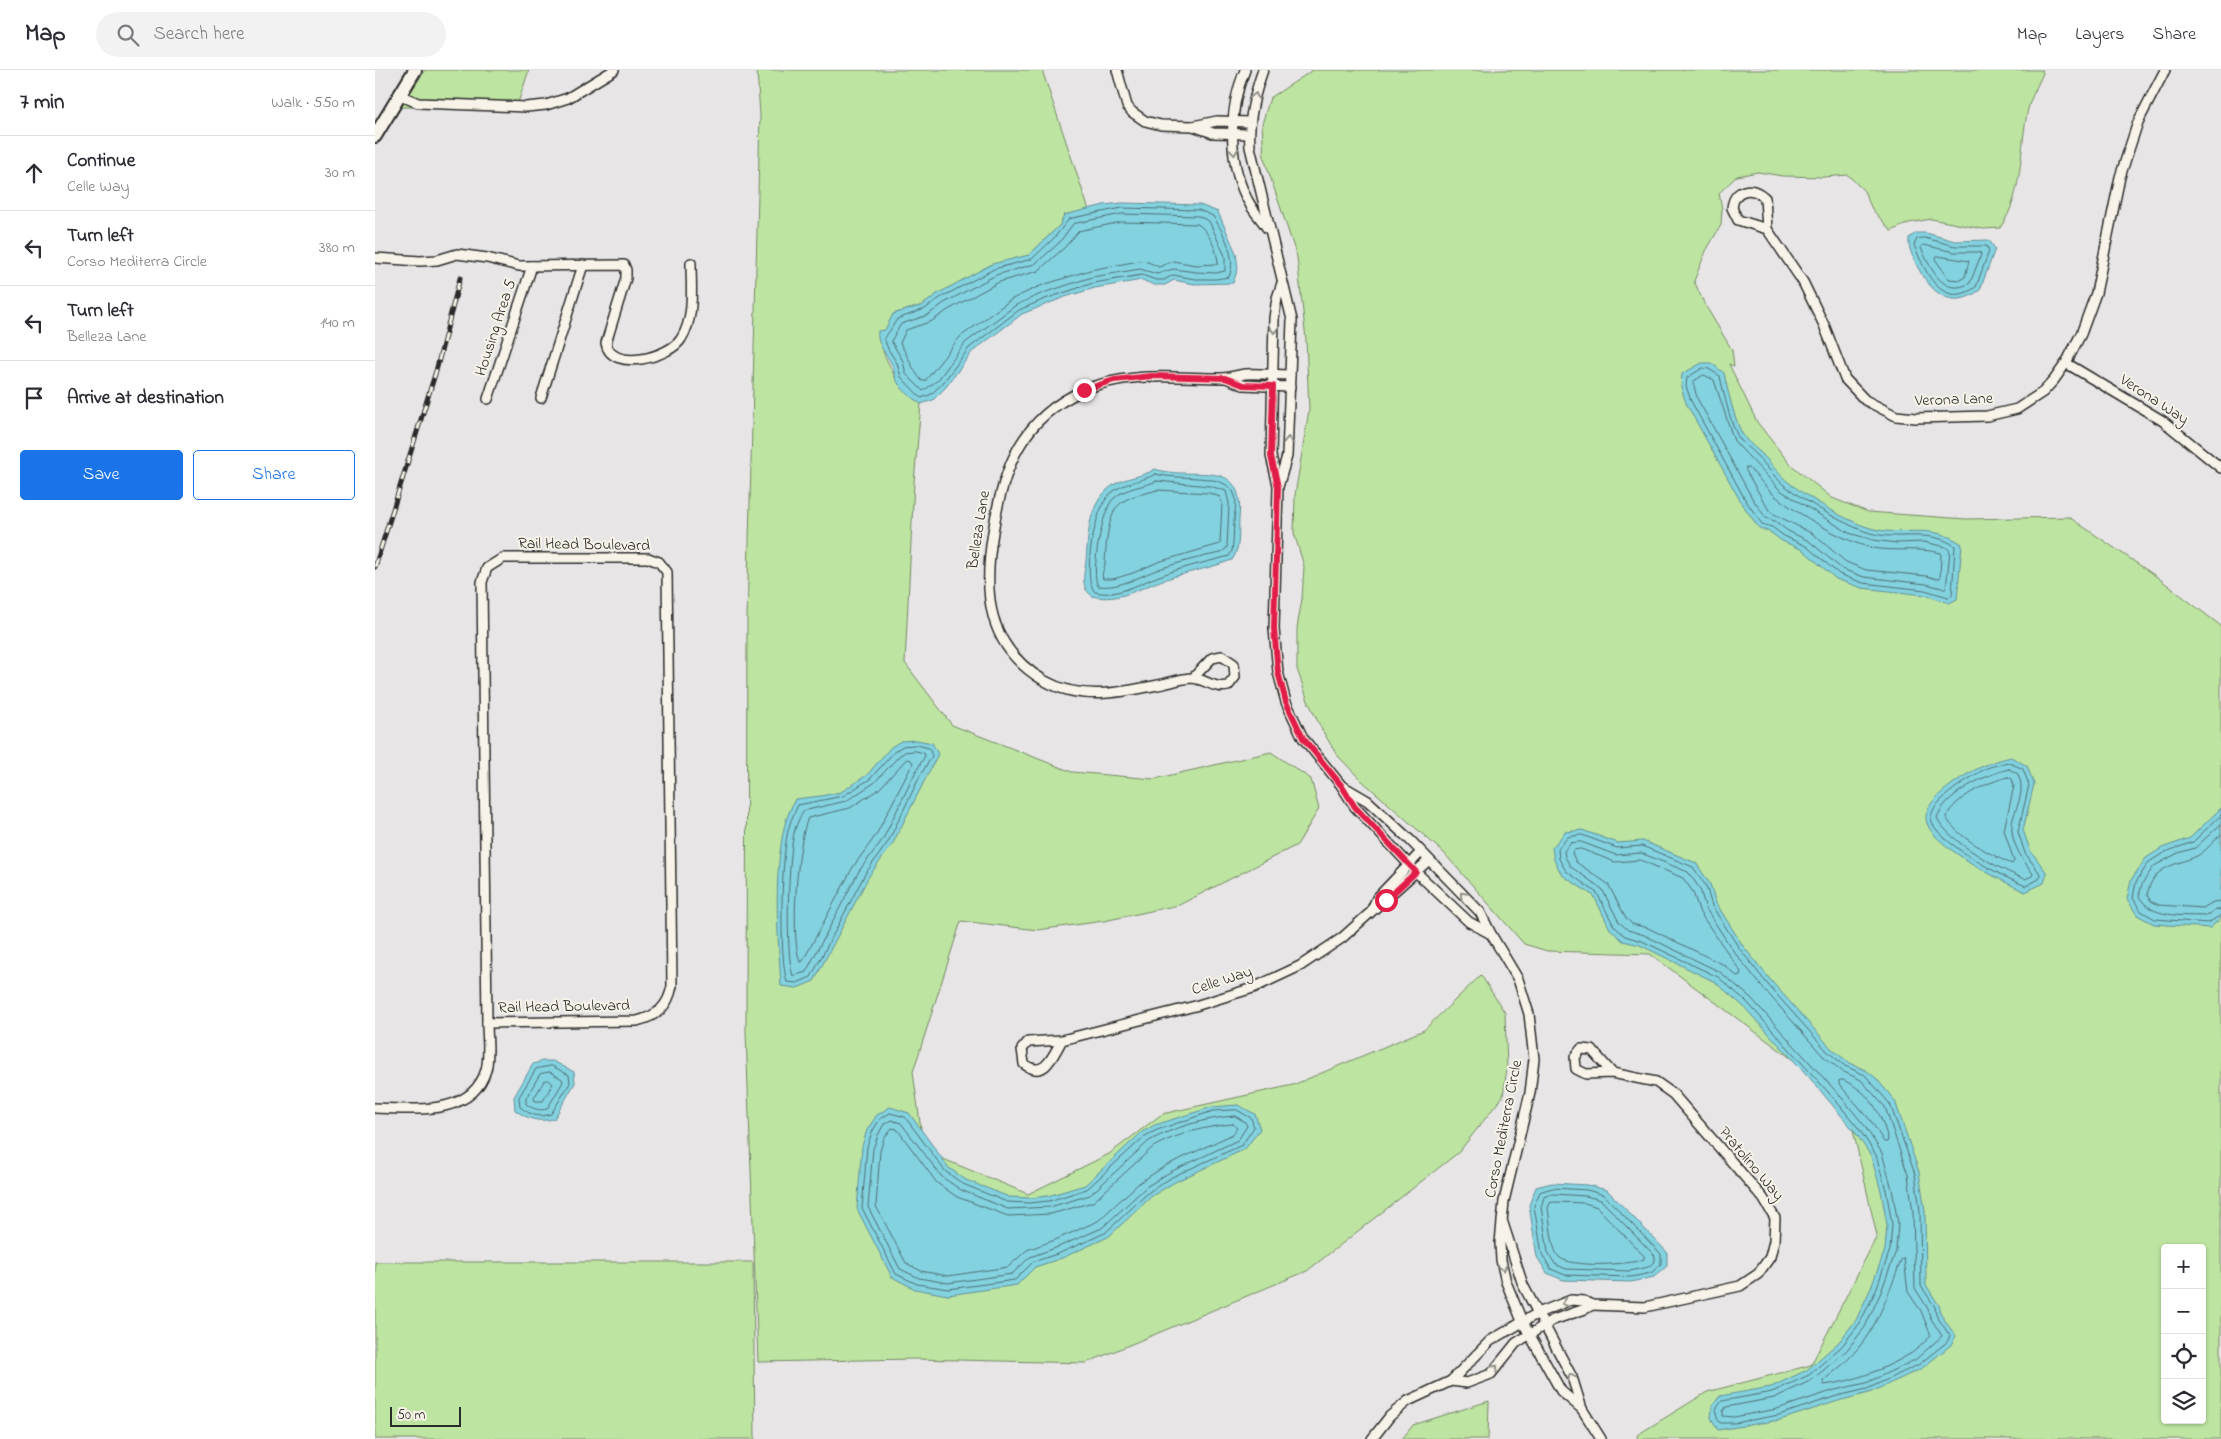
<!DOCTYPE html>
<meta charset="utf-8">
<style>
:root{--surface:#fff;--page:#f2f2f3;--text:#2b2b33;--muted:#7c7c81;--line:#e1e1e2;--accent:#1a73e8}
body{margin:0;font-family:"Indie Flower",sans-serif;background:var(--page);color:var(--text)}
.controls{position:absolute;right:15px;bottom:15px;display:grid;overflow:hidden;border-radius:5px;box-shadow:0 1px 4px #0004}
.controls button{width:45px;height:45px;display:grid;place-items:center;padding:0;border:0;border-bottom:1px solid var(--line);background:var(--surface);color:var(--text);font:25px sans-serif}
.scale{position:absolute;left:15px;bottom:12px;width:71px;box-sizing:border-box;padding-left:5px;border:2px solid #2b2b2b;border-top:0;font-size:14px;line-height:18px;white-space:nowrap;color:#2b2b2b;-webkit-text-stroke:4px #f7f3e8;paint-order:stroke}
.stop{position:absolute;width:15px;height:15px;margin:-11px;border:4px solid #e11d48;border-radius:50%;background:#fff}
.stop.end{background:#e11d48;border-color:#fff;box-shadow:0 1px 5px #0008}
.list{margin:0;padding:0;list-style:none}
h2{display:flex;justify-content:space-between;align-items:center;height:65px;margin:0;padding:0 20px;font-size:21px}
h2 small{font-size:16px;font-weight:400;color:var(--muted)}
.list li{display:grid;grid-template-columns:32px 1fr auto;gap:15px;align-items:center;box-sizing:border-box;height:75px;padding:0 20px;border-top:1px solid var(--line)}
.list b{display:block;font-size:19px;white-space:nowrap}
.list p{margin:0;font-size:16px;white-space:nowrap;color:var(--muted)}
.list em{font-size:16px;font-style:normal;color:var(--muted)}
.actions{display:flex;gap:10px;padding:15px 20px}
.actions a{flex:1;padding:11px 0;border:1px solid var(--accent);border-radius:5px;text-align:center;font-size:18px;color:var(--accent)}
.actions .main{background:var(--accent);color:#fff}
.icon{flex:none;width:28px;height:28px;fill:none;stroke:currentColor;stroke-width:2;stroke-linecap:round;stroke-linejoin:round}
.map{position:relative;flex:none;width:1846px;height:1369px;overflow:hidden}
header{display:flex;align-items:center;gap:30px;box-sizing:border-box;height:70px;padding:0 25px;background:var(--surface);border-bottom:1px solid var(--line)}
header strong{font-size:24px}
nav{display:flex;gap:28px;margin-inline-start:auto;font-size:18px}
.search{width:350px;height:45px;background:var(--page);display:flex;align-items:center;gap:12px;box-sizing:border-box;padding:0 18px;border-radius:28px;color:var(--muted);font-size:19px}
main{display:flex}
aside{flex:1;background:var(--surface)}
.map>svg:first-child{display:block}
.green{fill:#bde4a0;stroke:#748866;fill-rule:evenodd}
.water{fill:#83d2e0;stroke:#608f98}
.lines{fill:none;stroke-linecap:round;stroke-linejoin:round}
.shore{stroke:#4e6e73;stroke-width:1}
.street-casing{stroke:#2b2b2b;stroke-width:12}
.secondary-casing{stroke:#2b2b2b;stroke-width:16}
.street{stroke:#f7f3e8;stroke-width:9}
.secondary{stroke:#f7f3e8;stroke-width:12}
.rail-casing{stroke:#2b2b2b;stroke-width:5}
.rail{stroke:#f7f3e8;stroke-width:3;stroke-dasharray:9;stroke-linecap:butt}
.oneway{stroke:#918f8a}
.route{stroke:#e11d48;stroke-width:6}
.labels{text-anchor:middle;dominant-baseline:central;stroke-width:4;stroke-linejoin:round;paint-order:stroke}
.street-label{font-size:16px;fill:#2b2b2b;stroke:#f7f3e8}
</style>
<header>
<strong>Map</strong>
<div class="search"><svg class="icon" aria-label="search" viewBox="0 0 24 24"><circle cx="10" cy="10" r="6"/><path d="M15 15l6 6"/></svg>Search here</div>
<nav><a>Map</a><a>Layers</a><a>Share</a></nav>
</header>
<main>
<aside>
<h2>7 min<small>Walk · 550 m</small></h2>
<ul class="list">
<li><svg class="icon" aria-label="ahead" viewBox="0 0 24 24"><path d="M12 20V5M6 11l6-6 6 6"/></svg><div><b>Continue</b><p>Celle Way</p></div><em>30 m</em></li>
<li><svg class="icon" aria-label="left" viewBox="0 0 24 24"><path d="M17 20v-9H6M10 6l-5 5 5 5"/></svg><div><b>Turn left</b><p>Corso Mediterra Circle</p></div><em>380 m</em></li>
<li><svg class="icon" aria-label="left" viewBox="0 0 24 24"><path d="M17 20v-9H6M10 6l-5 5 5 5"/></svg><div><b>Turn left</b><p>Belleza Lane</p></div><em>140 m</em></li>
<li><svg class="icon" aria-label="arrive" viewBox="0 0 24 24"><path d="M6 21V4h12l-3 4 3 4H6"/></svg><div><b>Arrive at destination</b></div></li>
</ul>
<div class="actions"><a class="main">Save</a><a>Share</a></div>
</aside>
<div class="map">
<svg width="1846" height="1369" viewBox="0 0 1846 1369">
<rect width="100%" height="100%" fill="#e8e5e6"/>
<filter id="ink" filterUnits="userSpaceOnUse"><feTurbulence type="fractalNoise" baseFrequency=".02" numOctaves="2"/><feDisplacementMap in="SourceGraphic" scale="10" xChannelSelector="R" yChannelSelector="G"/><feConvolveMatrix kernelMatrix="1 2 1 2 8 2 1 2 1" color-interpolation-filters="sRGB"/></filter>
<g filter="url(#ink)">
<g class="green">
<polygon points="50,0 154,0 143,33 108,38 26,37"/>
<polygon points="382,0 667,0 714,140 689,145 685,155 654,185 602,203 563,224 548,235 518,244 508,282 521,309 546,334 539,412 530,593 577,655 697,702 779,709 896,682 936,709 944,739 922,775 804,835 729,851 663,860 586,851 538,1002 549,1081 653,1124 734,1084 787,1044 918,1015 1049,960 1106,905 1130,943 1132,998 1128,1026 1084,1082 932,1201 711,1293 539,1289 383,1292 371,963 372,549 385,46"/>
<path d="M938,0H1667L1668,3C1663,15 1656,27 1653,39C1644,79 1649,124 1625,158L1608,159L1556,149L1534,153L1516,161L1497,139L1489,121L1473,105L1449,107L1407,106L1383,102L1362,106L1344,123L1347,139L1346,155L1331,181L1319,211L1329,233L1357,280L1359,296L1354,294L1382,352L1415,394L1457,428L1493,442L1591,449L1694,447L1782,507L1846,556V1369H1263L1262,1365L1332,1322L1436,1295L1502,1166L1471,1029L1275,884L1172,881L1149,874L1069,783L985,709L962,685L947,660L933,631L922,599V558L927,529L929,496L919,463L920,425L934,340L931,270L922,187L889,88L887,54L895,28ZM1790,1178H1827V1350H1790Z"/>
<polygon points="0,1192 378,1192 380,1369 0,1369"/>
<polygon points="1114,1331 1113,1369 1027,1369 1038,1355"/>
</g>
<g class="water">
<path d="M747,133L825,135L843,142L861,183L863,198L858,213L819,214L799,210L790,215H779L767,210L720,218L690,227L647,244L597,282L571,317L558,330L546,334C537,328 525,319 521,309C519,304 519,298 516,293C511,283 501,274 503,261L510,260L518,244L548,235L562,224L617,194L654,185L685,155L689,145L729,135Z"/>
<path d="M1541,163H1551L1580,171L1614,170L1620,179L1605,220C1575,242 1555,221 1541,194C1537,185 1533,178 1534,168Z"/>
<path d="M1327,293H1336L1349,303C1352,318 1360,352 1368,365C1372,372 1381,378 1387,384C1396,393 1403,404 1413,412C1434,428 1474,453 1499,459C1532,467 1554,452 1587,474L1582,529L1574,533L1550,525L1487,518L1461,509L1428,480L1407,471L1395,462L1384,458L1367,434L1311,333L1306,317L1307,304Z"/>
<path d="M780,399C818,412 871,384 864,449C863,464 866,477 857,490C836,498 813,502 791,509C766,517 744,533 717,526C714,523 711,521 710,517C707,507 710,500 711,491C713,468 713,438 731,421C745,406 765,409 780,399Z"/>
<path d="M542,670L557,673L563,684L517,775L494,806L439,911L422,918L406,916C403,864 398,810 409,758C411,748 416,738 420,729L446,726L466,722L492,705L516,677L526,671Z"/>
<path d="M1636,687L1652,696L1659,714L1648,760L1655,780L1672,803L1669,813L1650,822C1628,811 1553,775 1551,749C1550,737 1563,725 1571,719C1592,702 1611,693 1636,687Z"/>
<polygon points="1846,738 1846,848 1835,858 1779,854 1762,845 1752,829 1756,810 1771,788 1787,778 1815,768"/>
<polygon points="1207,760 1243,773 1268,771 1321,793 1335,814 1341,833 1368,876 1398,913 1456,978 1473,992 1492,1001 1501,1008 1520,1031 1544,1102 1550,1141 1551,1215 1565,1237 1565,1242 1572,1254 1581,1266 1576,1275 1546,1299 1494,1323 1463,1331 1405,1350 1343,1360 1336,1348 1337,1336 1345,1326 1396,1317 1432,1300 1464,1272 1481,1250 1496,1218 1510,1180 1512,1155 1506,1121 1496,1086 1480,1062 1433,1006 1367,935 1340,912 1265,875 1248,871 1235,859 1219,826 1187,805 1179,790 1177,778 1190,762"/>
<path d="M168,991H178L199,1002L200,1013L179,1049C163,1052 154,1050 140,1040L139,1027L158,994Z"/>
<polygon points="863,1035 880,1044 885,1059 870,1079 800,1112 777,1126 733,1167 687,1188 660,1197 642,1215 573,1225 540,1219 517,1207 482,1139 487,1076 492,1060 502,1045 515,1037 534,1043 574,1098 591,1110 634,1127 654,1128 673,1126 710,1115 767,1062 780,1055 837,1037"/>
<polygon points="1177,1113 1212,1115 1232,1120 1292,1182 1292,1196 1279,1207 1256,1212 1188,1210 1172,1203 1162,1187 1154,1135 1161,1117"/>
</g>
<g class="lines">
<g class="shore">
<path d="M747,138L824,140L838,146C849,164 862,187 854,207L841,209H820L798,205L789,210H781L767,205L718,213L670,229L644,240L594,278L567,314L555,325L546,328L526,307L522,293L513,279L509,268L514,262L522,249L550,239L565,228L619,199L657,189L679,168L694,149Z"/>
<polygon points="747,144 823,146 834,151 850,186 850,201 841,203 821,202 798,199 782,204 765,199 717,207 668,223 641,235 590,273 563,310 548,321 531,304 528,291 516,271 526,254 553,245 569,233 621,205 660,194 684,173 698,154"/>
<path d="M747,152L822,154C833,159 843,182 843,194L821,195L798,191L784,197L773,192L764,191L715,200L665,216L637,229L585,267L550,311H547C537,299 533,286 525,273L531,260L557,251L573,240L624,212L663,201L689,178L704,161Z"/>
<path d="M1550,168L1580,176H1612L1614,181L1601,217C1566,241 1550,201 1539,175L1542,169Z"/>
<path d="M1549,175L1579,182H1605L1606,185L1595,213C1568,228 1556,199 1546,178Z"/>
<polygon points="1563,186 1594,191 1590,207 1585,210 1574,209 1560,189"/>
<path d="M1328,298L1334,299L1345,306C1348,321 1356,356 1364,368C1369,375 1377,381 1383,387C1392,396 1399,407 1409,415C1428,430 1476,459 1499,464C1526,470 1556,459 1580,476L1577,526L1573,527L1550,520L1488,513L1464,504L1431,476L1409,466L1397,457L1387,454L1371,431L1316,331L1311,316L1312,308Z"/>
<polygon points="1329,305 1339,310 1359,371 1405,420 1474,463 1498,470 1522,473 1549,472 1571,477 1575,481 1571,519 1551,514 1489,507 1467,499 1434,471 1413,461 1400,451 1391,448 1377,428 1322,328 1318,312"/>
<path d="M1371,397L1374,398C1383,407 1391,418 1400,426C1422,443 1471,473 1498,478C1521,482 1543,477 1566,483L1565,508L1562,509L1552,506L1491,500L1471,492L1438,464L1395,442L1371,401Z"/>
<path d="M781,404C801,411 853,401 860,426C862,435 859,444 859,453C858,463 859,471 857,481L854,486L847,488C827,493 806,498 787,505C766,512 743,528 720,522C706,508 720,437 735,424C748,412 766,412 781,404Z"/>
<path d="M782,411L835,416L851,421L854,433L852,478L845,483C825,487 806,492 787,498C766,505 746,519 723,516C715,505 727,438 739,428C752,417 768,417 782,411Z"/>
<path d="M782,420L834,423L845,427L847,433L845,474L783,492L758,503L738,509H728C726,503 729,500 730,494C731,475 732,456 740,439C751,425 767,425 782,420Z"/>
<path d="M542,675L554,678L557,686L545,706L513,772L490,804L436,907L422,913L412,912C404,889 406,781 414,757C416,749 420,742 423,735L468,726L495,709L520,681L528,676Z"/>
<path d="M541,681L549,683L550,686L540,703L508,769L484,801L431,902L418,906C410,884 413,783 420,759C422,753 425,747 428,741L471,731L499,713L524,686L530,682Z"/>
<path d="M532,689L536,690L538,693L501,765L478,797L428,891L425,892C415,867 422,773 433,748L475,738L504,719Z"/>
<path d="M1635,693L1648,699L1654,715L1643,762L1650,783L1666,805L1664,809L1651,816C1631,809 1557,770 1556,748C1555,731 1599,705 1612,698C1619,695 1628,694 1635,693Z"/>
<path d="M1634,699L1643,704C1653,728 1635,741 1637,761C1638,777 1649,791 1658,804L1657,806L1650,809C1624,799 1575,773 1562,748C1569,724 1612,704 1634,699Z"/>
<path d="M1633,707L1637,709L1639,716L1629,760L1639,791L1637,794C1618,786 1580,766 1571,747C1581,727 1612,712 1633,707Z"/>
<polyline points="1846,745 1818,772 1790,782 1774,792 1761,812 1758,828 1766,841 1780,849 1833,853 1846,845"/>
<path d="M1846,754L1820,778L1803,783L1779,796L1767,814L1764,826C1776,849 1808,845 1831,846L1839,840L1846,839"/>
<path d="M1846,764C1839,771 1831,781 1822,786C1800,796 1778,795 1772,825L1776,831L1784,835L1828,838L1838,832L1846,831"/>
<path d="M1207,765L1242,778L1267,776L1318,797L1331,816L1337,836L1364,878L1394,916L1452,981L1470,996L1490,1005L1515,1034L1540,1104L1545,1141L1546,1216L1560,1237L1561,1245L1575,1266L1572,1272L1543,1295L1492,1319L1462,1326L1404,1345L1360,1353H1345C1339,1344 1340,1339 1347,1331L1397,1322L1434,1305L1467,1276L1485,1253L1501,1220L1515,1180L1517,1154L1511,1120L1501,1085L1484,1059L1462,1032L1371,931L1343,907L1267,871L1250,866L1239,856L1222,823L1191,801L1184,789L1183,779L1193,767Z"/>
<polygon points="1206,772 1241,785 1266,783 1313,802 1325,819 1331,839 1359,882 1390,920 1448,986 1467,1001 1486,1010 1510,1037 1533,1105 1538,1142 1540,1218 1553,1239 1555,1247 1567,1266 1540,1290 1491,1313 1460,1320 1402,1339 1359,1347 1348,1346 1348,1341 1351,1337 1399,1328 1437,1310 1472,1280 1490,1257 1506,1222 1521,1181 1523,1153 1517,1119 1507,1083 1489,1055 1467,1028 1375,927 1345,902 1269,865 1253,860 1244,852 1227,819 1196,797 1190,787 1189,781 1196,773"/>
<polygon points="1206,779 1240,792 1265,790 1308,808 1318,822 1325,843 1366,902 1365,905 1362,906 1349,895 1273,858 1257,854 1251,848 1233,814 1201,792 1197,783 1200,780"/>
<path d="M177,996L194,1005L195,1013L176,1044C164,1048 155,1045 145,1037L144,1027L161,999Z"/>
<path d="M175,1002L187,1009L188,1012L172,1039C164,1041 158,1039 151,1034V1028L165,1004Z"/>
<polygon points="174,1010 178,1014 168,1031 160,1031 159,1028 169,1011"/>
<path d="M1468,1010C1496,1023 1505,1041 1513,1069L1512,1072H1509L1496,1051L1464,1014V1011Z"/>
<polygon points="862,1040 876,1048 879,1057 867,1075 797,1107 774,1122 730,1163 685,1183 658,1192 640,1210 573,1219 542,1214 521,1204 487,1138 492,1077 497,1062 505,1049 515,1043 530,1047 570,1101 588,1114 632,1132 654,1133 674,1131 712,1119 770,1066 782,1060 838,1041"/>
<path d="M860,1046L870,1052L872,1056L863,1070L795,1102L771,1117L727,1158L683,1177L655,1187L637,1204L573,1213L544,1208L525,1199L493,1137L498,1079L503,1065L509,1054L516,1050L526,1053L567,1107L586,1120L633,1139L675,1137L715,1125L774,1071C799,1057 831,1048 860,1046Z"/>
<path d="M858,1054L862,1058L858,1064L790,1096L764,1113L723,1151L680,1170L652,1180L633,1197L573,1206L546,1201L531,1193L501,1136L505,1081L509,1068L517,1058L522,1059L562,1113L582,1127L633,1146L676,1144L718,1132L778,1077C801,1064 832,1056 858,1054Z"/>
<polygon points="1178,1118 1212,1120 1229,1125 1286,1184 1286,1194 1276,1203 1256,1207 1190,1205 1176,1199 1167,1184 1159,1136 1165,1122"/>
<polygon points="1178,1124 1211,1126 1226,1130 1280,1186 1280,1191 1273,1197 1255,1201 1191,1199 1180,1194 1173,1182 1166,1137 1169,1127"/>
<path d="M1179,1132L1210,1133L1222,1137L1269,1186V1189C1256,1195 1194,1198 1184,1187C1176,1179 1175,1150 1173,1138L1175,1133Z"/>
<path d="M1529,1189L1533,1222L1546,1241L1556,1266C1549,1272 1542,1280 1535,1284C1510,1299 1477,1312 1449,1315L1448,1311C1458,1302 1469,1295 1477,1285C1502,1259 1514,1223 1526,1190Z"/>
</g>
<defs>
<g id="street">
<polyline points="742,0 752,36 757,42 770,51 786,55 818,56 838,63 874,64"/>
<path d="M870,0C853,40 852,97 876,136C880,143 887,150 892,158"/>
<path d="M888,0C879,25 873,50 875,77L917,250L912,386L903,417L899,559L903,602L911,632L928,668L966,715L980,737L1041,802L1094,852L1116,864"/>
<polyline points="24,25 43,33 151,37 171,35 193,28 239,0"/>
<polyline points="818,56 842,51 875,52"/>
<path d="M1392,159L1363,150L1357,138C1359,119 1376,115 1390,128L1392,159L1428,212L1449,255L1470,309L1490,330L1521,346L1541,348L1612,346L1642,339L1668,322L1679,310L1691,293L1706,264L1721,223L1745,107L1763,52L1790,0"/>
<path d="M0,188L45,191L62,190L82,184L112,188L144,196L249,195L251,200V208L231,273C236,303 295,287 306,269C320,248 316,217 316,193"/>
<polyline points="1691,293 1788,351 1846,398"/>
<polyline points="851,308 868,315 915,317"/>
<polyline points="166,328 208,195"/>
<polyline points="113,329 157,196"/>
<polyline points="903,415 896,386 899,248 902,228 907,213"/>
<path d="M128,488H273L284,492L292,502L297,916C293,937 282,946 262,951L112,953L107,512L112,498Z"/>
<path d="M818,608L837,588L847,586L859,594L860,607L853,616C839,619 830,609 817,608C808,608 797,612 788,614C748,622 707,632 670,611C611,577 608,522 618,462C628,398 646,348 709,320C753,301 801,308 847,308C855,308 862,305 870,304C884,303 900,305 915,305"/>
<polyline points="969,717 993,731 1035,770 1105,842 1116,864 1143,909 1154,944 1159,989 1155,1023 1129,1131 1125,1173 1126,1190 1131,1212 1147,1251 1186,1321 1207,1339 1197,1307 1148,1215 1127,1150"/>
<polyline points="997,839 1002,828 1046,782"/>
<path d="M687,970C678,985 670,1010 649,994L647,979L653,972L687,970L820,936L878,918L925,896L967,868L1054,790"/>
<path d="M0,1038C38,1039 97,1047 111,1000C115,985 112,968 112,953"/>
<polyline points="1076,1311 1092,1313 1116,1304 1141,1273 1178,1250 1210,1239 1217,1235"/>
<polyline points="1207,1339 1226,1369"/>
<polyline points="997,1369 1015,1346 1033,1331 1076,1311 1115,1271 1163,1243 1196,1230 1209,1231 1217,1235 1270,1237 1365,1216 1383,1204 1395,1187 1399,1171 1400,1148 1388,1128 1298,1024 1281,1012 1237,1003 1217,980 1206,979 1200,987 1201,999 1211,1004 1237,1003"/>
</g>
<polyline id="secondary" points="0,66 40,0"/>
</defs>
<use href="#street" class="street-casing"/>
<use href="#secondary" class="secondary-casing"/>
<use href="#street" class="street"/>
<use href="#secondary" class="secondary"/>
<defs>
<polyline id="rail" points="0,497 61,301 85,208"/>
</defs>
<use href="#rail" class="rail-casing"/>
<use href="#rail" class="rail"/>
</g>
<defs><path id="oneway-chevron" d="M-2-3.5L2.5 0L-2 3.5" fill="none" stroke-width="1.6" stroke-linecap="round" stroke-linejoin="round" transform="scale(1.25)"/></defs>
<g class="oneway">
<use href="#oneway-chevron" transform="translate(880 26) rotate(-76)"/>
<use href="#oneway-chevron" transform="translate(859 82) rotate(84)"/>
<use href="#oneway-chevron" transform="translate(899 260) rotate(91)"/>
<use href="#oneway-chevron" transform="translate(913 370) rotate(-88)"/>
<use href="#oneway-chevron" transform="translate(1088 825) rotate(-134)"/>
<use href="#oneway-chevron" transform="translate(1128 1198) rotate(77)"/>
<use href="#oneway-chevron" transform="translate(1190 1233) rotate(164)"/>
<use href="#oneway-chevron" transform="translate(1120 1298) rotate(-45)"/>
<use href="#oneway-chevron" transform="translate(1196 1307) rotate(-115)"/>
</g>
</g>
<g class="lines" filter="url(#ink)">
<polyline class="route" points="709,320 739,310 777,306 850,308 868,315 898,316 896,386 903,417 899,559 903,602 911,632 928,668 966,715 980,737 1041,802 1011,830"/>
</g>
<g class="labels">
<g class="street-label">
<text transform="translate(121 258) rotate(-72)">Housing Area 5</text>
<text transform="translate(1579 330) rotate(-2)">Verona Lane</text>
<text transform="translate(1779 330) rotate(33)">Verona Way</text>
<text transform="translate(604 460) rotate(-81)">Belleza Lane</text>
<text transform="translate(209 475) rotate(1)">Rail Head Boulevard</text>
<text transform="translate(847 911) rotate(-18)">Celle Way</text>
<text transform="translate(189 937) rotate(-1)">Rail Head Boulevard</text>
<text transform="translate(1129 1059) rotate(-79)">Corso Mediterra Circle</text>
<text transform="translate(1376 1094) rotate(50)">Pratolino Way</text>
</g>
</g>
</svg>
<div class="controls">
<button>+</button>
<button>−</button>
<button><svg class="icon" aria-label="locate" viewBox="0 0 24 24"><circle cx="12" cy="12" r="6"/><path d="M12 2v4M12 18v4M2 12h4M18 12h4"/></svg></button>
<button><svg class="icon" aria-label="layers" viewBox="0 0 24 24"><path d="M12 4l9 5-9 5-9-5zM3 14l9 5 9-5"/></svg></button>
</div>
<div class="scale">50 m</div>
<div class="stop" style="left:1011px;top:830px"></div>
<div class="stop end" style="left:709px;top:320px"></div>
</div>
</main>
